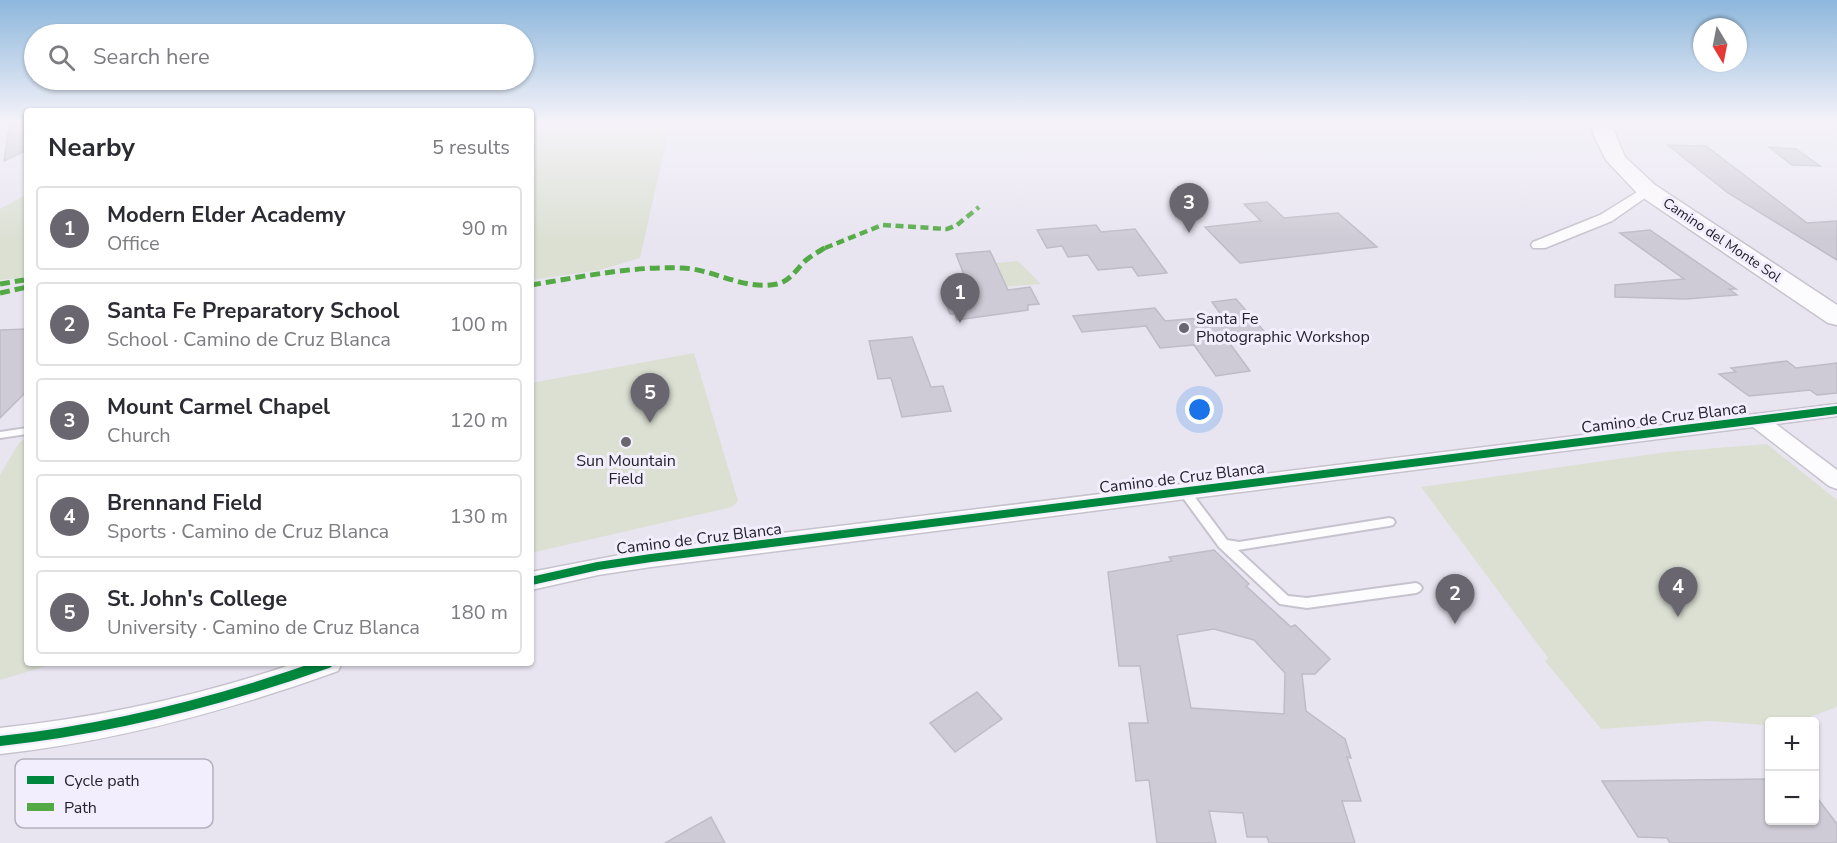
<!DOCTYPE html>
<meta charset="utf-8">
<style>
:root{--surface:#fff;--page:#f7f7f7;--text:#2b2b33;--muted:#7c7c81;--line:#e1e1e2;--accent:#696670}
body{margin:0;font-family:"Nunito Sans",sans-serif;background:var(--page);color:var(--text)}
.controls{position:absolute;right:18px;bottom:18px;display:grid;overflow:hidden;border-radius:6px;box-shadow:0 2px 4px #0004}
.controls button{width:54px;height:54px;display:grid;place-items:center;padding:0;border:0;border-bottom:2px solid var(--line);background:var(--surface);color:var(--text);font:30px sans-serif}
.compass{position:absolute;left:1693px;top:18px;width:54px;height:54px;border-radius:50%;background:var(--surface);box-shadow:0 2px 4px #0004;rotate:170deg}
.you{position:absolute;left:1200px;top:410px;width:21px;height:21px;margin:-15px;border:4px solid #fff;border-radius:50%;background:#1a73e8;box-shadow:0 0 0 9px #1a73e833}
.badge{display:grid;place-items:center;width:39px;height:39px;border-radius:50%;background:var(--accent);color:#fff;font-size:20px;font-weight:700}
.pin{position:absolute;translate:-50% -50px;filter:drop-shadow(0 2px 3px #0008)}
.pin::after{content:'';position:absolute;top:32px;width:21px;height:18px;background:inherit;clip-path:polygon(0 0,100% 0,50% 100%)}
.list{margin:0;padding:0;list-style:none}
h2{display:flex;justify-content:space-between;align-items:center;height:78px;margin:0;padding:0 24px;font-size:26px}
h2 small{font-size:20px;font-weight:400;color:var(--muted)}
.list li{display:grid;grid-template-columns:39px 1fr auto;gap:18px;align-items:center;box-sizing:border-box;height:84px;margin:0 12px 12px;padding:0 12px;border:2px solid var(--line);border-radius:6px}
.list b{display:block;font-size:22px;white-space:nowrap}
.list p{margin:0;font-size:20px;white-space:nowrap;color:var(--muted)}
.list em{font-size:20px;font-style:normal;color:var(--muted)}
.icon{flex:none;width:33px;height:33px;fill:none;stroke:currentColor;stroke-width:2;stroke-linecap:round;stroke-linejoin:round}
.map{position:relative;flex:none;width:1837px;height:843px;overflow:hidden}
.search{position:absolute;background:var(--surface);box-shadow:0 2px 4px #0004;left:24px;top:24px;width:510px;height:66px;display:flex;align-items:center;gap:15px;box-sizing:border-box;padding:0 21px;border-radius:33px;color:var(--muted);font-size:22px}
.panel{position:absolute;background:var(--surface);box-shadow:0 2px 4px #0004;left:24px;top:108px;width:510px;height:558px;border-radius:6px}
.map>svg:first-child{display:block}
.green{fill:#dbe0d3}
.building{fill:#cecbd6;stroke:#bebcc6;stroke-width:1.5;fill-rule:evenodd}
.lines{fill:none;stroke-linecap:round;stroke-linejoin:round}
.lane-casing{stroke:#c6c3ce;stroke-width:4}
.street-casing{stroke:#c6c3ce;stroke-width:3}
.secondary-casing{stroke:#c6c3ce;stroke-width:3}
.lane{fill:#fcfbfd;fill-rule:evenodd}
.street{fill:#fcfbfd;fill-rule:evenodd}
.secondary{fill:#fcfbfd;fill-rule:evenodd}
.quiet-far1{stroke:#53aa44;stroke-width:4.5;stroke-dasharray:8 4.5;stroke-linecap:butt}
.quiet{stroke:#53aa44;stroke-width:5;stroke-dasharray:10 5;stroke-linecap:butt}
.cycleway-far1-casing{stroke:#f2eefd;stroke-width:12}
.cycleway-casing{stroke:#f2eefd;stroke-width:14}
.cycleway-far1{stroke:#00873e;stroke-width:8}
.cycleway{stroke:#00873e;stroke-width:10}
.poi-dot{fill:#696670;stroke:#f2eefd;stroke-width:2}
.labels{text-anchor:middle;dominant-baseline:central;stroke-width:6;stroke-linejoin:round;paint-order:stroke}
.far-street-label{font-size:14px;fill:#24222b;stroke:#f2eefd}
.poi-label{font-size:16px;fill:#24222b;stroke:#f2eefd;text-anchor:start}
.street-label{font-size:16px;fill:#24222b;stroke:#f2eefd}
.key{fill:#f2eefd;stroke:#b4b1be;stroke-width:1.5}
.key-label{font-size:16px;fill:#24222b}
</style>
<div class="map">
<svg width="1837" height="843" viewBox="0 0 1837 843">
<rect width="100%" height="100%" fill="#e8e5f1"/>
<g class="green">
<polygon points="531,121 662,121 667,138 640,258 600,270 531,280"/>
<polygon points="27,194 27,277 0,280 0,209"/>
<polygon points="1018,261 1041,284 1000,287 996,263"/>
<polygon points="694,353 738,501 732,507 531,553 531,383"/>
<polygon points="27,438 27,663 57,663 0,680 0,475 19,443"/>
<polygon points="1767,444 1837,500 1837,707 1799,721 1770,722 1769,724 1765,723 1764,725 1710,721 1601,729 1545,661 1548,658 1421,487 1667,452"/>
</g>
<g class="building">
<polygon points="10,121 27,121 27,150 4,161"/>
<polygon points="1668,145 1706,146 1807,223 1837,221 1837,260 1728,193"/>
<polygon points="1769,147 1796,149 1820,166 1792,165"/>
<polygon points="1267,202 1284,218 1338,213 1377,247 1240,263 1205,227 1261,221 1244,204"/>
<polygon points="1096,225 1101,232 1135,229 1167,273 1138,276 1132,267 1098,270 1088,255 1068,257 1062,246 1047,248 1037,230"/>
<polygon points="1650,230 1736,289 1729,289 1737,295 1686,299 1615,297 1615,285 1684,279 1620,233"/>
<polygon points="990,251 1008,290 1030,287 1039,304 1028,305 1028,310 957,320 955,314 950,314 944,299 971,293 956,254"/>
<polygon points="1236,299 1269,337 1228,341 1250,371 1216,376 1194,345 1160,348 1146,326 1082,332 1073,316 1155,308 1165,321 1222,316 1212,302"/>
<polygon points="27,329 27,391 0,418 0,330"/>
<polygon points="912,337 931,387 943,386 951,411 902,417 891,378 878,379 869,341"/>
<polygon points="1787,361 1796,368 1837,363 1837,393 1817,395 1810,390 1749,396 1719,374 1736,372 1731,368"/>
<path d="M1214,550L1249,584L1246,586L1291,627L1295,625L1330,659L1315,674H1302L1306,711L1345,739L1351,758L1347,757L1361,801H1342L1355,843H1269L1267,837H1247L1243,813L1209,811L1216,843H1157L1149,780L1136,781L1129,723H1148L1140,666H1119L1108,572L1172,561L1169,557ZM1214,629L1254,640L1285,673L1284,714L1191,708L1177,635Z"/>
<polygon points="977,692 1002,719 955,752 930,723"/>
<polygon points="1770,779 1770,820 1815,820 1815,795 1837,824 1837,843 1670,843 1667,838 1638,837 1602,781"/>
<polygon points="711,817 725,843 665,843"/>
</g>
<g class="lines">
<defs>
<g id="lane">
<polygon points="27,428 27,434 0,438 0,432"/>
<polygon points="1184,487 1188,488 1227,540 1239,542 1389,518 1393,519 1395,522 1393,525 1389,526 1238,550 1288,596 1307,598 1416,583 1420,585 1422,588 1420,591 1416,593 1307,608 1280,604 1219,547 1178,491 1180,488"/>
</g>
<g id="street">
<polygon points="1647,186 1652,187 1654,190 1652,193 1612,221 1545,248 1533,248 1531,245 1533,242 1600,215"/>
<polygon points="1837,404 1837,416 1776,424 1837,470 1837,489 1829,486 1753,427 651,567 598,575 531,590 531,572 651,549"/>
<path d="M296,663H342L338,671C227,711 117,741 0,754V728C101,717 200,696 296,663Z"/>
</g>
<polygon id="secondary" points="1591,121 1610,121 1625,157 1655,185 1837,305 1837,325 1828,323 1639,195 1606,160 1593,134"/>
</defs>
<use href="#lane" class="lane-casing"/>
<use href="#street" class="street-casing"/>
<use href="#secondary" class="secondary-casing"/>
<use href="#lane" class="lane"/>
<use href="#street" class="street"/>
<use href="#secondary" class="secondary"/>
<polyline class="quiet-far1" points="825,248 882,225 947,229 957,225 979,207"/>
<g class="quiet">
<polyline points="0,284 24,280"/>
<path d="M531,285C581,277 631,266 682,268C714,269 744,291 777,284C790,281 796,270 805,261C812,255 820,251 828,246"/>
<polyline points="0,293 27,287"/>
</g>
<defs>
<polyline id="cycleway-far1" points="531,581 598,566 651,558 1837,410"/>
<path id="cycleway" d="M0,741C113,729 221,701 328,663"/>
</defs>
<use href="#cycleway-far1" class="cycleway-far1-casing"/>
<use href="#cycleway" class="cycleway-casing"/>
<use href="#cycleway-far1" class="cycleway-far1"/>
<use href="#cycleway" class="cycleway"/>
</g>
<linearGradient id="sky" x2="0" y2="1"><stop stop-color="#8db7dc"/><stop offset="0.51" stop-color="#f5f3f9"/><stop offset="1" stop-color="#f5f3f9" stop-opacity="0"/></linearGradient>
<rect width="1837" height="239" fill="url(#sky)"/>
<g class="poi-dot">
<circle cx="1184" cy="328" r="6"/>
<circle cx="626" cy="442" r="6"/>
</g>
<g class="labels">
<g class="far-street-label">
<text transform="translate(1722 240) rotate(34)">Camino del Monte Sol</text>
</g>
<g class="poi-label">
<text x="1196" y="319">Santa Fe<tspan x="1196" dy="18">Photographic Workshop</tspan></text>
<text x="626" y="461" text-anchor="middle">Sun Mountain<tspan x="626" dy="18">Field</tspan></text>
</g>
<g class="street-label">
<text transform="translate(1664 418) rotate(-7)">Camino de Cruz Blanca</text>
<text transform="translate(1182 478) rotate(-7)">Camino de Cruz Blanca</text>
<text transform="translate(699 539) rotate(-7)">Camino de Cruz Blanca</text>
</g>
</g>
<rect x="15" y="759" width="198" height="69" rx="9" class="key"/>
<rect x="27" y="776" width="27" height="8" fill="#00873e"/>
<rect x="27" y="803" width="27" height="8" fill="#53aa44"/>
<g class="key-label">
<text x="64" y="786">Cycle path</text>
<text x="64" y="813">Path</text>
</g>
</svg>
<div class="controls">
<button>+</button>
<button>−</button>
</div>
<svg class="compass" viewBox="-18 -18 36 36"><path d="M0-13l5 13h-10z" fill="#e53935"/><path d="M0 13l5-13h-10z" fill="#7c7c81"/></svg>
<div class="you"></div>
<div class="pin badge" style="left:960px;top:323px">1</div>
<div class="pin badge" style="left:1455px;top:624px">2</div>
<div class="pin badge" style="left:1189px;top:233px">3</div>
<div class="pin badge" style="left:1678px;top:617px">4</div>
<div class="pin badge" style="left:650px;top:423px">5</div>
<div class="search"><svg class="icon" aria-label="search" viewBox="0 0 24 24"><circle cx="10" cy="10" r="6"/><path d="M15 15l6 6"/></svg>Search here</div>
<section class="panel">
<h2>Nearby<small>5 results</small></h2>
<ul class="list">
<li><span class="badge">1</span><div><b>Modern Elder Academy</b><p>Office</p></div><em>90 m</em></li>
<li><span class="badge">2</span><div><b>Santa Fe Preparatory School</b><p>School · Camino de Cruz Blanca</p></div><em>100 m</em></li>
<li><span class="badge">3</span><div><b>Mount Carmel Chapel</b><p>Church</p></div><em>120 m</em></li>
<li><span class="badge">4</span><div><b>Brennand Field</b><p>Sports · Camino de Cruz Blanca</p></div><em>130 m</em></li>
<li><span class="badge">5</span><div><b>St. John's College</b><p>University · Camino de Cruz Blanca</p></div><em>180 m</em></li>
</ul>
</section>
</div>
